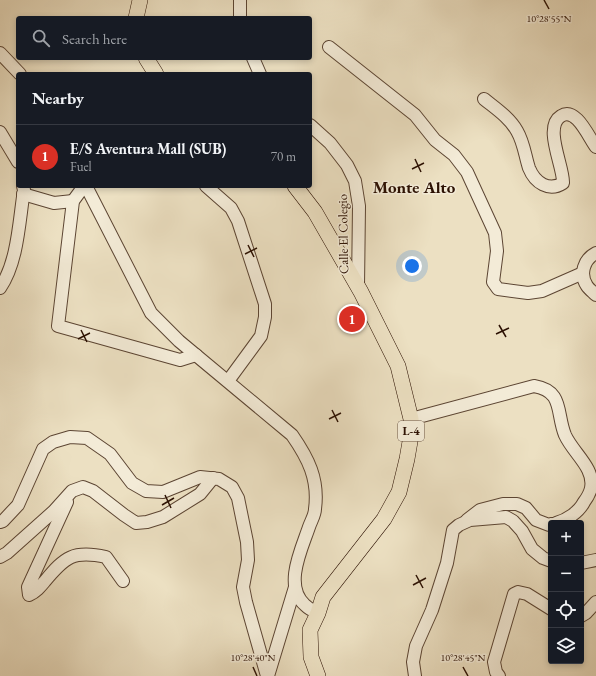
<!DOCTYPE html>
<meta charset="utf-8">
<style>
:root{--surface:#171b24;--page:#242831;--text:#f1f3f6;--muted:#9ea1a6;--line:#363941;--accent:#d93025}
body{margin:0;font-family:"EB Garamond",serif;background:var(--page);color:var(--text)}
.controls{position:absolute;right:12px;bottom:12px;display:grid;overflow:hidden;border-radius:4px;box-shadow:0 2px 6px #0003}
.controls button{width:36px;height:36px;display:grid;place-items:center;padding:0;border:0;border-bottom:1px solid var(--line);background:var(--surface);color:var(--text);font:20px sans-serif}
.you{position:absolute;left:412px;top:266px;width:14px;height:14px;margin:-10px;border:3px solid #fff;border-radius:50%;background:#1a73e8;box-shadow:0 0 0 6px #1a73e833}
.badge{display:grid;place-items:center;width:26px;height:26px;border-radius:50%;background:var(--accent);color:#fff;font-size:13px;font-weight:700}
.pin{position:absolute;translate:-50% -50%;border:2px solid #fff;box-shadow:0 1px 4px #0006}
.list{margin:0;padding:0;list-style:none}
h2{display:flex;justify-content:space-between;align-items:center;height:52px;margin:0;padding:0 16px;font-size:17px}
h2 small{font-size:13px;font-weight:400;color:var(--muted)}
.list li{display:grid;grid-template-columns:26px 1fr auto;gap:12px;align-items:center;box-sizing:border-box;height:64px;padding:0 16px;border-top:1px solid var(--line)}
.list b{display:block;font-size:15px;white-space:nowrap}
.list p{margin:0;font-size:13px;white-space:nowrap;color:var(--muted)}
.list em{font-size:13px;font-style:normal;color:var(--muted)}
.icon{flex:none;width:22px;height:22px;fill:none;stroke:currentColor;stroke-width:2;stroke-linecap:round;stroke-linejoin:round}
.map{position:relative;flex:none;width:596px;height:676px;overflow:hidden}
.search{position:absolute;background:var(--surface);box-shadow:0 2px 6px #0003;left:16px;top:16px;width:296px;height:44px;display:flex;align-items:center;gap:10px;box-sizing:border-box;padding:0 14px;border-radius:4px;color:var(--muted);font-size:15px}
.panel{position:absolute;background:var(--surface);box-shadow:0 2px 6px #0003;left:16px;top:72px;width:296px;height:116px;border-radius:4px}
.map>svg:first-child{display:block}
.lines{fill:none;stroke-linecap:round;stroke-linejoin:round}
.minor-casing{stroke:#5c4533;stroke-width:14}
.major-casing{stroke:#2c1103;stroke-width:16}
.minor{stroke:#f3ebd7;stroke-width:12}
.major{stroke:#ece0c2;stroke-width:15}
.ticks{fill:none;stroke:#2c1103;stroke-width:1.5}
.labels{text-anchor:middle;dominant-baseline:central;stroke-width:3;stroke-linejoin:round;paint-order:stroke}
.shield{fill:#f3ebd7;stroke:#685243;stroke-width:1}
.shield-label{font-size:12px;font-weight:bold;fill:#2c1103}
.street-label{font-size:13px;fill:#2c1103;stroke:#f3ebd7}
.district-label{font-size:17px;font-weight:bold;fill:#2c1103;stroke:#f3ebd7}
.ticks-label{font-size:10px;text-anchor:middle;fill:#2c1103;stroke:#f3ebd7;stroke-width:3;stroke-linejoin:round;paint-order:stroke}
</style>
<div class="map">
<svg width="596" height="676" viewBox="0 0 596 676">
<rect width="100%" height="100%" fill="#ece0c2"/>
<filter id="stains"><feTurbulence type="fractalNoise" baseFrequency=".005" numOctaves="4"/><feColorMatrix values="0 0 0 0 .2 0 0 0 0 .09 0 0 0 0 .02 0 0 0 .5 -.17"/></filter>
<radialGradient id="worn" r=".72"><stop offset=".6" stop-color="#630" stop-opacity="0"/><stop offset="1" stop-color="#630" stop-opacity=".3"/></radialGradient>
<g class="lines">
<defs>
<g id="minor">
<polyline points="240,0 240,18"/>
<polyline points="329,47 415,115 435,140 454,155 467,172 495,233 497,251 493,282 498,289 528,293 542,291 583,273"/>
<polyline points="0,53 20,74"/>
<polyline points="253,58 260,74"/>
<path d="M484,99C495,108 509,117 517,131C524,143 525,156 529,168C535,183 549,192 563,183C564,167 543,127 561,116C576,106 589,138 596,147"/>
<polyline points="310,125 330,143 347,165 355,181 359,206 358,287"/>
<polyline points="0,132 18,162"/>
<polyline points="84,186 73,201 58,326 180,360 196,355"/>
<path d="M86,186L151,313L179,341L292,435C308,458 319,479 315,509C315,515 311,521 309,527C302,548 283,586 305,605C308,608 313,611 318,613"/>
<polyline points="206,186 231,208 238,221 265,304 265,317 261,336 228,381"/>
<polyline points="23,194 54,203 73,201"/>
<path d="M596,253C584,259 579,274 587,286C589,289 593,292 596,295"/>
<path d="M0,288C18,262 19,221 24,190L23,186"/>
<path d="M411,419L534,386C564,391 556,413 565,435C573,453 595,468 591,488C590,493 587,498 584,502C579,512 567,520 556,523"/>
<path d="M67,502L28,587L29,595C36,592 40,587 45,581C65,557 73,550 106,557L123,581"/>
<polyline points="467,520 480,510 503,504 517,504 526,508 536,520 549,525 551,524"/>
<polyline points="0,522 3,521 18,505 43,449 53,442 70,437 87,438 110,454 132,483 146,491 163,492 200,477 219,479 232,487 238,498 247,542 248,560 243,587 246,602 267,676"/>
<polyline points="0,557 7,553 54,511 72,491 83,487 93,491 124,515 136,523 147,522 163,517 200,494 213,478"/>
<polyline points="581,563 596,560"/>
<polyline points="581,616 586,613 596,602"/>
<polyline points="268,676 295,587"/>
<polyline points="415,676 413,662 416,646 432,610 447,563 453,530 459,525 470,520 506,517 513,521 522,531 532,549 543,558 551,561"/>
<polyline points="499,676 496,672 494,662 514,594 518,592 527,594 551,609"/>
</g>
<g id="major">
<polyline points="136,18 140,0"/>
<polyline points="146,58 156,74"/>
<polyline points="295,186 315,212 361,292 398,366 411,419 412,430 407,459 399,492 384,519 323,597 318,613 310,630 311,657 318,676"/>
</g>
</defs>
<use href="#minor" class="minor-casing"/>
<use href="#major" class="major-casing"/>
<use href="#minor" class="minor"/>
<use href="#major" class="major"/>
</g>
<path class="ticks" d="M544,0L549,9M415,159L421,172M412,169L424,163M248,245L254,257M245,254L257,248M499,325L506,337M81,330L87,342M496,334L509,328M78,339L90,333M332,410L338,422M329,419L341,413M165,495L171,508M162,505L174,498M416,575L423,588M413,585L426,578M253,667L257,676M463,667L468,676"/>
<g class="labels">
<rect class="shield" x="398" y="421" width="26" height="20" rx="3"/>
<g class="shield-label">
<text x="411" y="431">L-4</text>
</g>
<g class="street-label">
<text transform="translate(343 234) rotate(-91)">Calle El Colegio</text>
</g>
<g class="district-label">
<text x="414" y="187">Monte Alto</text>
</g>
</g>
<g class="ticks-label">
<text x="549" y="22">10°28'55"N</text>
<text x="253" y="661">10°28'40"N</text>
<text x="463" y="661">10°28'45"N</text>
</g>
<rect width="100%" height="100%" filter="url(#stains)"/>
<rect width="100%" height="100%" fill="url(#worn)"/>
</svg>
<div class="controls">
<button>+</button>
<button>−</button>
<button><svg class="icon" aria-label="locate" viewBox="0 0 24 24"><circle cx="12" cy="12" r="6"/><path d="M12 2v4M12 18v4M2 12h4M18 12h4"/></svg></button>
<button><svg class="icon" aria-label="layers" viewBox="0 0 24 24"><path d="M12 4l9 5-9 5-9-5zM3 14l9 5 9-5"/></svg></button>
</div>
<div class="you"></div>
<div class="pin badge" style="left:352px;top:319px">1</div>
<div class="search"><svg class="icon" aria-label="search" viewBox="0 0 24 24"><circle cx="10" cy="10" r="6"/><path d="M15 15l6 6"/></svg>Search here</div>
<section class="panel">
<h2>Nearby<small></small></h2>
<ul class="list">
<li><span class="badge">1</span><div><b>E/S Aventura Mall (SUB)</b><p>Fuel</p></div><em>70 m</em></li>
</ul>
</section>
</div>
